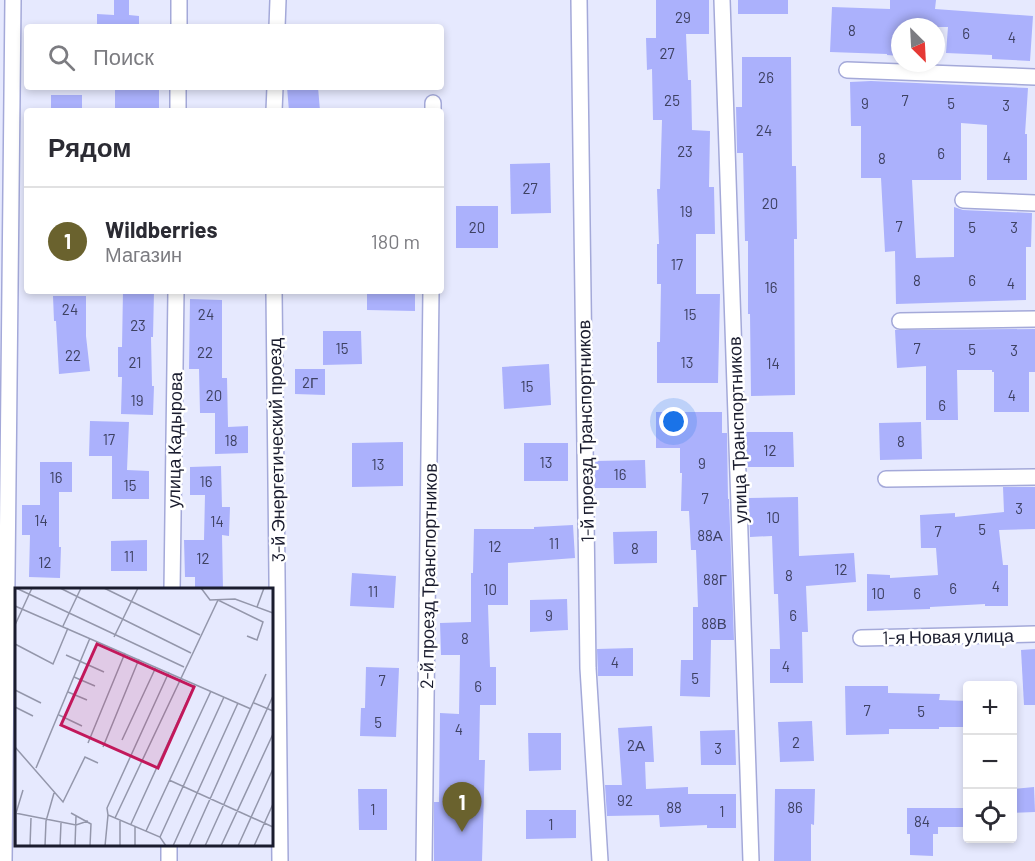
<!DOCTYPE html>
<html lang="ru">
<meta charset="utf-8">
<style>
:root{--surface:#fff;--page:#f7f7f7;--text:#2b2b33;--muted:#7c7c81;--line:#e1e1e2;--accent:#6a622e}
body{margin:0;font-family:Barlow,sans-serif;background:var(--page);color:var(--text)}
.controls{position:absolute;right:18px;bottom:18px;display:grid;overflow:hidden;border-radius:6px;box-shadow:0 3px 9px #0003}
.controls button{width:54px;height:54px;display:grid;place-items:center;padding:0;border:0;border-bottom:2px solid var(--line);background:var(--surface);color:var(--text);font:30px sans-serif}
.compass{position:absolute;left:891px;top:18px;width:54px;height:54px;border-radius:50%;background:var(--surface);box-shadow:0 3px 9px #0003;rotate:156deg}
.you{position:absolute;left:674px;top:422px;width:21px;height:21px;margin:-15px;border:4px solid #fff;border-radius:50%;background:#1a73e8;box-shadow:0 0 0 9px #1a73e833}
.badge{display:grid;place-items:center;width:39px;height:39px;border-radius:50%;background:var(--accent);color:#fff;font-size:20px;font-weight:700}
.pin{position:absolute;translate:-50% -50px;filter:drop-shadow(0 2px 3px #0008)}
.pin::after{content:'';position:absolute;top:32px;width:21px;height:18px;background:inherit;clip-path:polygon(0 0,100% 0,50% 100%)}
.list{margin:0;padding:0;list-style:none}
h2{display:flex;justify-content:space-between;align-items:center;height:78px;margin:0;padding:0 24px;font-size:26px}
h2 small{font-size:20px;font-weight:400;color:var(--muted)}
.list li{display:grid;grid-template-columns:39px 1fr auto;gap:18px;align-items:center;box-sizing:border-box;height:108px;padding:0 24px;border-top:2px solid var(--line)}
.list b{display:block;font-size:22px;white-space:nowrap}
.list p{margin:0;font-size:20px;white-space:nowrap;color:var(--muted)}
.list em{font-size:20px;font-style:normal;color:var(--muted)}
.icon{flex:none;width:33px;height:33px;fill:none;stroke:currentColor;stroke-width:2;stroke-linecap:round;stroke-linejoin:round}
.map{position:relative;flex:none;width:1035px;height:861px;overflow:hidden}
.search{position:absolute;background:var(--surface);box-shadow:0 3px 9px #0003;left:24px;top:24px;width:420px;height:66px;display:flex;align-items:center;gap:15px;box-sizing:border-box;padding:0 21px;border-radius:6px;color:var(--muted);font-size:22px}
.panel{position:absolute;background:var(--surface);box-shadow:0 3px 9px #0003;left:24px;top:108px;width:420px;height:186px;border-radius:6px}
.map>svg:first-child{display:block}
.building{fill:#abb1fc}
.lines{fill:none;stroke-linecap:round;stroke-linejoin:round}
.minor-casing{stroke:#a4a9d9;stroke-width:18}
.minor{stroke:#fff;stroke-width:15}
.labels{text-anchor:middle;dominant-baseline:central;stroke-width:5;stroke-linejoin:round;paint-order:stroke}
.number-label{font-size:15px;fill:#3e4162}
.street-label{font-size:18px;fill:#1a1c2e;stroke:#fff}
.inset-road{fill:none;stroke:#9497ab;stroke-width:1.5}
.view{fill:#c2185b;fill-opacity:0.15;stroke:#c2185b;stroke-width:3}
.inset-edge{fill:none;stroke:#1a1c2e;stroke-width:3}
</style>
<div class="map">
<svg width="1035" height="861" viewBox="0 0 1035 861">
<rect width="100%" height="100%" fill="#e6e9fe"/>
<g class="building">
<polygon points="114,0 129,0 129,15 139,16 139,27 97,27 97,14 114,15"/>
<polygon points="656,0 709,0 709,34 686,34 688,80 691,80 692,130 710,131 709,187 714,187 715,234 696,234 696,294 720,294 718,383 657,383 657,342 660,342 661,284 657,284 657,244 659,244 657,189 660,189 662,120 653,120 652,69 647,70 646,38 656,38"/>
<rect x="738" y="0" width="50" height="14"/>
<polygon points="890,0 936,0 935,9 1033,16 1030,61 992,59 992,55 946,53 948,27 900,27 900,56 887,55 887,54 830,52 832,7 890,9"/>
<polygon points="742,57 791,57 792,166 796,166 797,239 794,239 795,395 751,396 750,314 748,314 748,241 745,241 743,153 737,153 737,150 736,107 742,107"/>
<polygon points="871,81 1028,88 1025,134 1027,134 1027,180 987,180 987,125 961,123 961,180 912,180 916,258 954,257 954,207 963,210 1032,213 1031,247 1026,247 1026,300 896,304 895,251 885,252 881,178 861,178 861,126 851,126 850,82"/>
<polygon points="287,87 318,87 320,111 289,111"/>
<rect x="115" y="90" width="44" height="21"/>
<rect x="51" y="95" width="31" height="16"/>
<polygon points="550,163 551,213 511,214 510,164"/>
<rect x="456" y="206" width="42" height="42"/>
<polygon points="123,291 154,291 153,337 151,337 152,386 154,386 153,415 121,414 122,377 118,377 118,347 122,347"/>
<polygon points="367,291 415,291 415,311 367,310"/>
<polygon points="53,296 86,296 86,336 90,371 59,374 56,321 54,321"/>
<polygon points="190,299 222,300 222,378 227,378 228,427 248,426 248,453 215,454 215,413 200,413 199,369 189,369"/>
<polygon points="1035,329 1035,372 1029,372 1029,412 994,412 994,372 992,372 992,370 957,370 958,420 926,420 926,366 897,368 895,330"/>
<polygon points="323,331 361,331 362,364 323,365"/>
<polygon points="549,364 551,405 504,409 502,367"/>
<polygon points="295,369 325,369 325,395 295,394"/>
<polygon points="656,412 722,412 722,433 727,433 728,499 729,499 734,640 711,640 710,697 680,696 681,660 693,660 693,607 698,607 696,550 691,550 689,511 681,511 682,473 680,473 680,448 656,448"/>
<polygon points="90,421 129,422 127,470 149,471 149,499 112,499 112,456 89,456"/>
<polygon points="921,422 922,459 880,460 879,423"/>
<polygon points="746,432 793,432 794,467 747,467"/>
<polygon points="403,442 403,486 352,487 352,443"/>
<rect x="524" y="443" width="44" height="38"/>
<polygon points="645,460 646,488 595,488 595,461"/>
<polygon points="40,462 72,462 72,492 59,492 59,547 61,547 60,578 29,577 30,535 22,535 22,505 40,505"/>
<polygon points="221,466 222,507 230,507 229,536 222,535 223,590 195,590 195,577 185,577 184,540 204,540 205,495 190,495 190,467"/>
<polygon points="1003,487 1035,487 1035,529 999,530 1003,565 1008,565 1008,606 985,606 985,604 930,607 930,609 867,611 867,574 890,575 890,578 938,575 936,548 921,548 920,515 955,513 955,517 1004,512"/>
<polygon points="798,497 799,556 854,553 856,582 806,586 808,632 802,632 803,683 770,683 770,649 780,649 778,594 774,594 772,536 750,537 749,498"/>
<polygon points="573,525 575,558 508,563 508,605 488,605 490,667 496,667 496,705 480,705 479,760 485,760 482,861 434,861 434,802 439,802 440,713 459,714 460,655 441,655 440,623 471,622 471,573 473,573 474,529 534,529 534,527"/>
<polygon points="657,531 657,563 614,564 613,532"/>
<polygon points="147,540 147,571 111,571 111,541"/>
<polygon points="352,573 396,576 394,608 350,606"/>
<polygon points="567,599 568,630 530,632 530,600"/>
<polygon points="633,648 633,676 598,676 597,649"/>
<polygon points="1035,649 1035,705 1024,705 1021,650"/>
<polygon points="366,667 399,668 396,737 360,736 361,708 365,708"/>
<polygon points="845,686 888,686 888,693 940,694 939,700 968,701 968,727 939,727 939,729 889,729 889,734 846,735"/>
<polygon points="812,721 814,761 780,762 778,722"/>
<polygon points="652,726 654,762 645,762 646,789 688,787 688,794 736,794 736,828 707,828 707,825 660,827 659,815 607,816 605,785 622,785 618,728"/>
<polygon points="735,730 736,765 701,765 700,731"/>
<polygon points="528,733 561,733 561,770 529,771"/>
<polygon points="1034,787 1035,812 1012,813 1012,789"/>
<polygon points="358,789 387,789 387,830 359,830"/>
<polygon points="775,789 815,789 814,825 811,824 811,861 774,861"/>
<polygon points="907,808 968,808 968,827 938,827 938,834 933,834 933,856 910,855 910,834 907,834"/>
<polygon points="526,810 576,810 576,838 526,839"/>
</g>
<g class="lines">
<defs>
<g id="minor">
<polyline points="579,0 588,668 600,861"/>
<polyline points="722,0 751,861"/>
<polyline points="179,27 179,0"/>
<polyline points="277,27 278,0"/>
<polyline points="847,70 1035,77"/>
<polyline points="178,111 178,87"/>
<polyline points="274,111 275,87"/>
<polyline points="433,111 433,103"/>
<polyline points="963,200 1035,203"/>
<polyline points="274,291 280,861"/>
<polyline points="900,321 1035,319"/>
<polyline points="886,479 1035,477"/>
<polyline points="172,590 176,291"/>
<polyline points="861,638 1035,634"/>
<polyline points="4,861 13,0"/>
<polyline points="169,861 169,844"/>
<polyline points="424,861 431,291"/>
</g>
</defs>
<use href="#minor" class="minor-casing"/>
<use href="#minor" class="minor"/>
</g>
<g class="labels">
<g class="number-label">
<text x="683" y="17">29</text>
<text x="852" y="30">8</text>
<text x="966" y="33">6</text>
<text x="1012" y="37">4</text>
<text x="667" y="53">27</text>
<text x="766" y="77">26</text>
<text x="672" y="100">25</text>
<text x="905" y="100">7</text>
<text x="865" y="103">9</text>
<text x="951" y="103">5</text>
<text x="1006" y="105">3</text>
<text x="764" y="130">24</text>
<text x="685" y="151">23</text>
<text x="941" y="153">6</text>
<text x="1007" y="157">4</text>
<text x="882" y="158">8</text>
<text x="530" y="188">27</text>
<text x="770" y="203">20</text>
<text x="686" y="211">19</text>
<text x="899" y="226">7</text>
<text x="477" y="227">20</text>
<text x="972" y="227">5</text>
<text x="1014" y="227">3</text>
<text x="677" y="264">17</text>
<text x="917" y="280">8</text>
<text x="972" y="280">6</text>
<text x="1011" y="283">4</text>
<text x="771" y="287">16</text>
<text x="70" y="309">24</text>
<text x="206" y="314">24</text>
<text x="690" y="314">15</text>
<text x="138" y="325">23</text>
<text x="342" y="348">15</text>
<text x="917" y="348">7</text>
<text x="972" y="349">5</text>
<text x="1014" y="350">3</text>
<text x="205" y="352">22</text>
<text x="73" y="355">22</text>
<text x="135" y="362">21</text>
<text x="687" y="362">13</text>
<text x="773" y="363">14</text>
<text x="310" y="382">2Г</text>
<text x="527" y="386">15</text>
<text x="214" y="395">20</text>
<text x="1012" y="395">4</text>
<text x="137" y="400">19</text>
<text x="942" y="405">6</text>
<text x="109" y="439">17</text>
<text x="231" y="440">18</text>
<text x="901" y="441">8</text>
<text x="770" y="450">12</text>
<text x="546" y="462">13</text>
<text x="702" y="463">9</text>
<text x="378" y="464">13</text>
<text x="620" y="474">16</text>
<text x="56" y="477">16</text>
<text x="206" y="481">16</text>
<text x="130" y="485">15</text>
<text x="705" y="498">7</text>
<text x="1019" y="508">3</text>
<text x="773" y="517">10</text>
<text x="41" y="520">14</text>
<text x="217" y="521">14</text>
<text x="982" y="529">5</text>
<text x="938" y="531">7</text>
<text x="710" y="535">88А</text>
<text x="554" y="543">11</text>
<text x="495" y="546">12</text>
<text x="635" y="548">8</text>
<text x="129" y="556">11</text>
<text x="203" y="558">12</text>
<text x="45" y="562">12</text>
<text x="841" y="569">12</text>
<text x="789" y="575">8</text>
<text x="715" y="579">88Г</text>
<text x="996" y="586">4</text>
<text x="953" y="588">6</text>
<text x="490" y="589">10</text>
<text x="373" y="591">11</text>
<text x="878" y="593">10</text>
<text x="917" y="593">6</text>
<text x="549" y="615">9</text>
<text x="793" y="615">6</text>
<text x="714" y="623">88В</text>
<text x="465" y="638">8</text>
<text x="615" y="662">4</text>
<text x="786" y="666">4</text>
<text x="695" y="678">5</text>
<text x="382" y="680">7</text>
<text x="478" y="686">6</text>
<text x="867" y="710">7</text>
<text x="921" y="711">5</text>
<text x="378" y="722">5</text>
<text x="459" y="729">4</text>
<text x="796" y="742">2</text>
<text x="636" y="745">2А</text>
<text x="718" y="748">3</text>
<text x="625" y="800">92</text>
<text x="674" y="807">88</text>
<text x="795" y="807">86</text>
<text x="373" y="809">1</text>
<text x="722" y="811">1</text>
<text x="922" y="821">84</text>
<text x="551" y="824">1</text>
</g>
<g class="street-label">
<text transform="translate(737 430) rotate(-92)">улица Транспортников</text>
<text transform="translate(585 431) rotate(-91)">1-й проезд Транспортников</text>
<text transform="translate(174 440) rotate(-89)">улица Кадырова</text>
<text transform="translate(276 450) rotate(-91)">3-й Энергетический проезд</text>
<text transform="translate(428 576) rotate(-89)">2-й проезд Транспортников</text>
<text transform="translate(948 636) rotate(-1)">1-я Новая улица</text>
</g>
</g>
<g transform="translate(15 588)">
<rect width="258" height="258" fill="#e6e9fe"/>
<path class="inset-road" d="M1,0L169,79M45,0L176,65M89,0L185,47M186,0L195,12L220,11L258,25M0,18L236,121M242,19L249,0M0,37L17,0M48,38L66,0M99,49L123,0M0,56L38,76L53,40M51,67L89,84M59,89L80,98M0,102L26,115M53,104L72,112M239,115L258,123M0,119L18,128M44,127L67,138M107,152L141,79M73,155L110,65M0,159L48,214L70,169L83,175M88,159L124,71M21,180L75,50M154,192L258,239M0,225L61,237L73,233M56,225L76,236L75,258M100,230L203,12L248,34L242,52L232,48M116,236L180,96M131,243L196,103M145,249L209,109M1,258V225L8,202M15,258L16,230M30,258L31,233L39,205M45,258L46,235M60,258L61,228M90,258L93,227M105,258V233M120,258V239M151,258L145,249L93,227L92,220L154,84M158,258L223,115M174,258L251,86M190,258L258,108M206,258L258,146M223,258L258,181M239,258L258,216"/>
<path class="view" d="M82,56L179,99L143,180L46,137Z"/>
<rect width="258" height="258" class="inset-edge"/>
</g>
</svg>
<div class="controls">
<button>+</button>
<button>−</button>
<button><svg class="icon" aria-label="locate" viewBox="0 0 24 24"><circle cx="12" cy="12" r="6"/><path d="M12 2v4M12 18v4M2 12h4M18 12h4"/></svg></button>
</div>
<svg class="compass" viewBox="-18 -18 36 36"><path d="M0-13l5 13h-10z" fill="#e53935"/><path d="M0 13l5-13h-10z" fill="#7c7c81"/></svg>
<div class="you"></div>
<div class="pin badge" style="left:462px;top:832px">1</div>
<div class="search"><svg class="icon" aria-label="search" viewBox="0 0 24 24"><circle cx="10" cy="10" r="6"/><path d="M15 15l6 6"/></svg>Поиск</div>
<section class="panel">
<h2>Рядом<small></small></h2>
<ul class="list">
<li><span class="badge">1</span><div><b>Wildberries</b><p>Магазин</p></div><em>180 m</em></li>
</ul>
</section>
</div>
